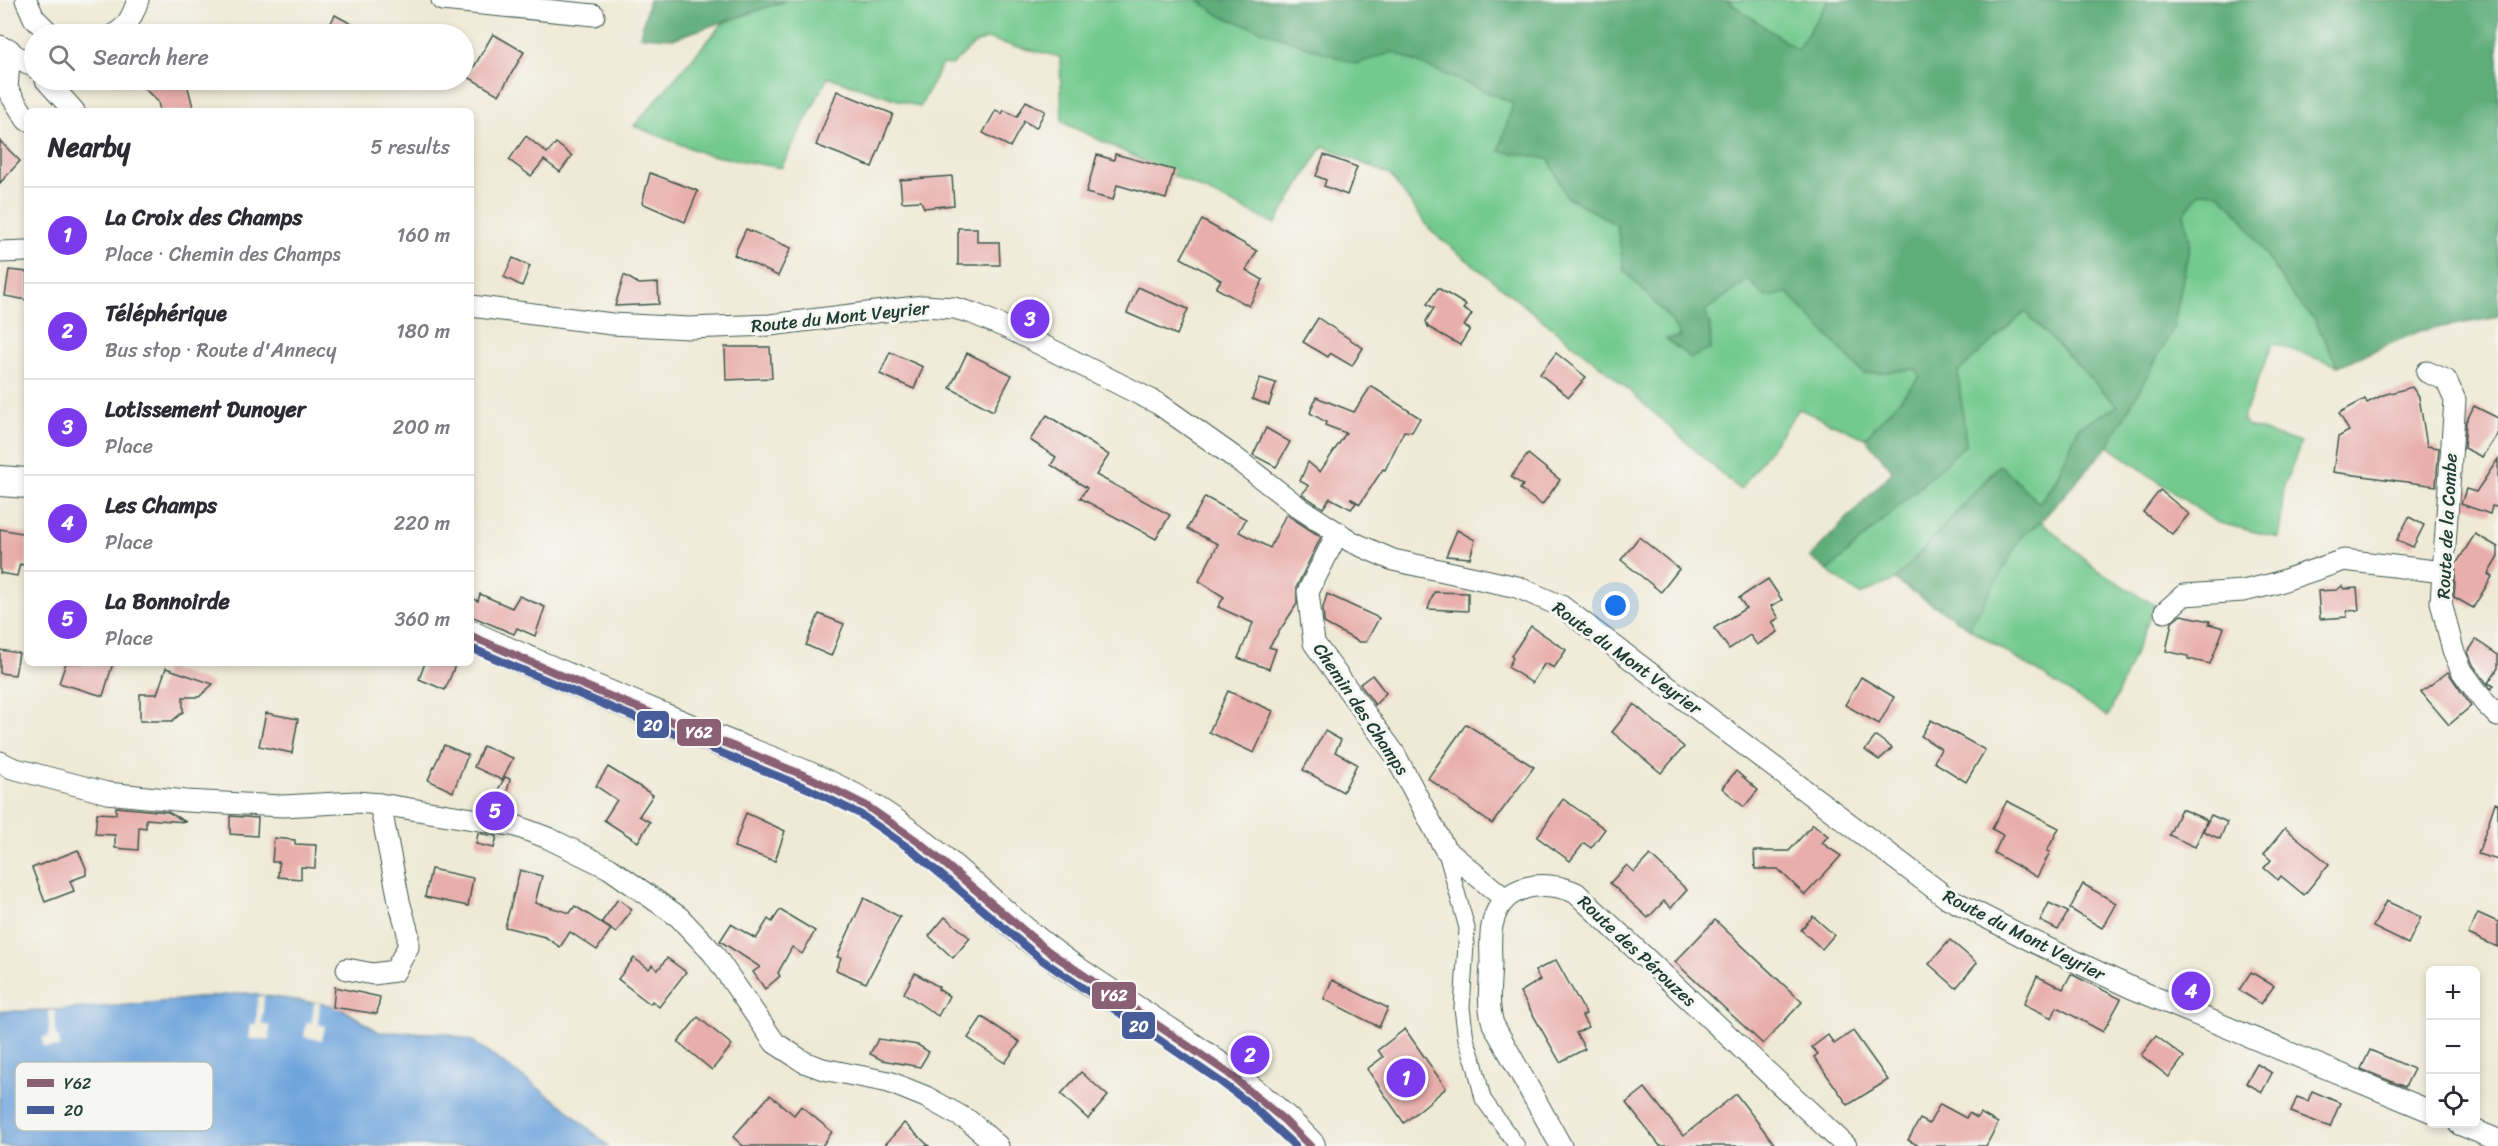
<!DOCTYPE html>
<meta charset="utf-8">
<style>
:root{--surface:#fff;--page:#f7f7f7;--text:#2b2b33;--muted:#7c7c81;--line:#e1e1e2;--accent:#7c3aed}
body{margin:0;font-family:Sriracha,sans-serif;background:var(--page);color:var(--text)}
.controls{position:absolute;right:18px;bottom:18px;display:grid;overflow:hidden;border-radius:9px;box-shadow:0 3px 9px #0003}
.controls button{width:54px;height:54px;display:grid;place-items:center;padding:0;border:0;border-bottom:2px solid var(--line);background:var(--surface);color:var(--text);font:30px sans-serif}
.you{position:absolute;left:1616px;top:606px;width:21px;height:21px;margin:-15px;border:4px solid #fff;border-radius:50%;background:#1a73e8;box-shadow:0 0 0 9px #1a73e833}
.badge{display:grid;place-items:center;width:39px;height:39px;border-radius:50%;background:var(--accent);color:#fff;font-size:20px;font-weight:700}
.pin{position:absolute;translate:-50% -50%;border:3px solid #fff;box-shadow:0 2px 6px #0006}
.list{margin:0;padding:0;list-style:none}
h2{display:flex;justify-content:space-between;align-items:center;height:78px;margin:0;padding:0 24px;font-size:26px}
h2 small{font-size:20px;font-weight:400;color:var(--muted)}
.list li{display:grid;grid-template-columns:39px 1fr auto;gap:18px;align-items:center;box-sizing:border-box;height:96px;padding:0 24px;border-top:2px solid var(--line)}
.list b{display:block;font-size:22px;white-space:nowrap}
.list p{margin:0;font-size:20px;white-space:nowrap;color:var(--muted)}
.list em{font-size:20px;font-style:normal;color:var(--muted)}
.icon{flex:none;width:33px;height:33px;fill:none;stroke:currentColor;stroke-width:2;stroke-linecap:round;stroke-linejoin:round}
.map{position:relative;flex:none;width:2498px;height:1146px;overflow:hidden}
.search{position:absolute;background:var(--surface);box-shadow:0 3px 9px #0003;left:24px;top:24px;width:450px;height:66px;display:flex;align-items:center;gap:15px;box-sizing:border-box;padding:0 21px;border-radius:33px;color:var(--muted);font-size:22px}
.panel{position:absolute;background:var(--surface);box-shadow:0 3px 9px #0003;left:24px;top:108px;width:450px;height:558px;border-radius:9px}
.map>svg:first-child{display:block}
.green{fill:#73ca8f;stroke:#498462;stroke-width:1.5}
.forest{fill:#5eae7a;stroke:#3e7657;stroke-width:1.5}
.water{fill:#6ea4dc;stroke:#467088;stroke-width:1.5}
.pier{fill:#efead5}
.building{fill:#e8aeab}
.lines{fill:none;stroke-linecap:round;stroke-linejoin:round}
.pedestrian-casing{stroke:#3e574c;stroke-width:17}
.minor-casing{stroke:#3e574c;stroke-width:23}
.secondary-casing{stroke:#3e574c;stroke-width:32}
.pedestrian{stroke:#fff;stroke-width:15}
.minor{stroke:#fff;stroke-width:21}
.secondary{stroke:#fff;stroke-width:30}
.bus-1-casing{stroke:#f6f6f2;stroke-width:12}
.bus-2-casing{stroke:#f6f6f2;stroke-width:12}
.bus-1{stroke:#8a6075;stroke-width:8}
.bus-2{stroke:#475d99;stroke-width:8}
.labels{text-anchor:middle;dominant-baseline:central;stroke-width:6;stroke-linejoin:round;paint-order:stroke}
.street-label{font-size:18px;fill:#1f3d34;stroke:#f6f6f2}
.key{fill:#f6f6f2;stroke:#b6beb9;stroke-width:1.5}
.key-label{font-size:16px;fill:#1f3d34}
.line-badge{stroke:#f6f6f2;stroke-width:2}
.badge-label{font-size:16px;text-anchor:middle;font-weight:bold;fill:#fff}
</style>
<div class="map">
<svg width="2498" height="1146" viewBox="0 0 2498 1146">
<rect width="100%" height="100%" fill="#f6f6f2"/>
<filter id="ink" filterUnits="userSpaceOnUse"><feTurbulence type="fractalNoise" baseFrequency=".0167" numOctaves="2"/><feDisplacementMap in="SourceGraphic" scale="12" xChannelSelector="R" yChannelSelector="G"/><feConvolveMatrix kernelMatrix="1 2 1 2 8 2 1 2 1" color-interpolation-filters="sRGB"/></filter>
<filter id="wash" filterUnits="userSpaceOnUse"><feTurbulence type="fractalNoise" baseFrequency=".008" numOctaves="4" result="noise"/><feDisplacementMap in="SourceGraphic" scale="24" xChannelSelector="R" yChannelSelector="G"/><feGaussianBlur stdDeviation="1.35" result="paint"/><feColorMatrix in="noise" values="0 0 0 0 0 0 0 0 0 0 0 0 0 0 0 0 0 1.4 0 .05"/><feComposite in="paint" operator="in"/></filter>
<g filter="url(#wash)">
<rect width="100%" height="100%" fill="#efead5"/>
<g class="green">
<polygon points="787,0 1198,0 1221,16 1356,63 1393,52 1513,103 1549,159 1566,196 1617,225 1624,270 1671,320 1680,337 1667,340 1691,358 1710,325 1705,311 1748,279 1787,292 1864,374 1916,369 1920,377 1865,438 1799,409 1740,490 1614,377 1432,232 1390,175 1323,146 1275,224 1062,122 1060,57 986,39 974,44 952,65 942,64 920,107 828,77 781,168 705,154 634,126 723,23"/>
<polygon points="1729,0 1829,0 1797,50 1732,4"/>
<polygon points="2200,192 2219,193 2242,218 2296,300 2314,319 2338,366 2273,343 2242,420 2248,426 2301,443 2284,486 2279,538 2216,522 2108,446 2173,329 2190,242 2184,213"/>
<polygon points="2025,311 2118,406 2079,427 2054,483 2039,503 1999,465 1895,580 1860,595 1828,571 1966,444 1958,372"/>
<polygon points="2041,521 2097,570 2155,605 2108,717 1969,628 2022,536"/>
</g>
<g class="forest">
<polygon points="649,0 787,0 675,38 640,36"/>
<polygon points="1198,0 1729,0 1732,4 1797,50 1829,0 2498,0 2498,317 2420,331 2338,366 2314,319 2296,300 2242,218 2219,193 2200,192 2184,213 2190,242 2173,329 2108,446 2041,521 2022,536 1969,628 1895,580 2000,465 2039,503 2054,483 2079,427 2118,406 2025,312 1958,372 1966,444 1828,571 1810,557 1893,471 1865,438 1920,377 1916,369 1864,374 1788,293 1766,297 1748,280 1705,311 1710,325 1711,349 1691,358 1666,339 1680,337 1671,320 1624,270 1617,225 1566,196 1549,159 1499,151 1513,103 1393,52 1356,64 1221,16"/>
</g>
<path class="water" d="M245,993L338,1006L379,1032L444,1033L472,1041L566,1108L608,1146H0V1011C82,1011 163,1002 245,993Z"/>
<g class="pier">
<polygon points="264,995 262,1024 270,1026 269,1039 249,1039 251,1024 256,1024 258,997"/>
<polygon points="314,1003 320,1003 318,1024 325,1026 322,1040 304,1037 306,1023 312,1022"/>
<polygon points="49,1011 55,1011 56,1037 59,1038 59,1047 43,1047 43,1037 49,1037"/>
</g>
<g id="blocks">
<g class="building">
<polygon points="335,15 370,34 325,34"/>
<polygon points="493,34 524,52 499,95 468,77"/>
<polygon points="136,80 186,80 194,111 160,111 158,102"/>
<polygon points="837,91 893,114 872,167 816,145"/>
<polygon points="1026,101 1045,111 1036,128 1024,121 1010,147 983,133 996,110 1002,114 1004,110 1017,117"/>
<polygon points="526,136 547,153 556,143 572,156 560,172 544,160 531,176 509,160"/>
<polygon points="0,141 20,161 0,183"/>
<polygon points="1115,154 1174,170 1166,199 1117,185 1113,200 1086,193 1097,155 1114,160"/>
<polygon points="1324,155 1357,167 1347,195 1324,186 1326,180 1316,176"/>
<polygon points="650,173 698,191 685,222 642,203"/>
<polygon points="952,176 954,205 924,208 921,201 902,202 900,180"/>
<polygon points="1202,220 1257,251 1246,270 1263,280 1249,306 1216,288 1221,280 1181,258"/>
<polygon points="958,228 977,228 977,242 999,242 1000,265 958,265"/>
<polygon points="746,229 791,248 778,276 734,255"/>
<polygon points="513,258 530,266 522,286 504,277"/>
<polygon points="9,270 27,272 27,300 5,296"/>
<polygon points="624,275 639,284 658,283 659,304 615,306"/>
<polygon points="1138,287 1188,309 1177,335 1127,313"/>
<polygon points="1438,288 1466,305 1463,309 1472,314 1464,326 1470,329 1460,345 1428,327 1426,321 1434,308 1427,304"/>
<polygon points="1318,318 1363,348 1352,366 1330,353 1328,357 1303,342"/>
<polygon points="725,347 770,347 772,378 726,380"/>
<polygon points="890,352 923,367 914,389 880,374"/>
<polygon points="967,353 1012,375 993,411 950,388"/>
<polygon points="1556,353 1586,377 1569,397 1540,374"/>
<polygon points="1260,378 1276,383 1269,405 1252,399"/>
<polygon points="1371,386 1420,418 1412,432 1404,431 1385,470 1383,469 1360,504 1350,498 1356,503 1351,509 1330,498 1323,508 1302,494 1309,486 1300,481 1308,462 1320,472 1346,433 1325,425 1326,422 1310,413 1316,397 1354,412"/>
<polygon points="2412,387 2419,397 2427,446 2439,448 2436,486 2333,472 2338,437 2349,431 2339,413 2365,399 2367,403 2383,395"/>
<polygon points="2474,406 2498,418 2498,433 2482,457 2464,448 2466,422"/>
<polygon points="1047,415 1109,455 1096,475 1170,515 1156,539 1080,498 1087,488 1051,465 1056,457 1030,440"/>
<polygon points="1266,428 1290,442 1276,467 1253,455"/>
<polygon points="1528,454 1560,480 1542,505 1520,489 1523,485 1511,477"/>
<polygon points="2498,459 2498,507 2492,506 2490,514 2461,504 2466,489 2476,492"/>
<polygon points="2160,490 2189,514 2172,534 2143,512"/>
<polygon points="1205,497 1246,519 1239,532 1270,548 1286,514 1321,537 1297,586 1297,604 1269,647 1276,649 1269,669 1238,658 1253,623 1218,607 1224,597 1199,581 1218,544 1187,529"/>
<polygon points="2409,517 2424,525 2413,547 2397,540"/>
<polygon points="0,529 27,534 27,566 20,564 17,576 0,573"/>
<polygon points="1457,530 1475,540 1470,558 1446,556"/>
<polygon points="2475,534 2498,547 2498,557 2488,574 2492,577 2473,608 2454,597 2456,564"/>
<polygon points="1639,537 1679,569 1661,592 1621,560"/>
<polygon points="1768,579 1782,600 1771,606 1779,618 1772,622 1778,632 1757,645 1750,635 1729,649 1714,628 1746,608 1739,598"/>
<polygon points="2342,586 2344,589 2357,588 2359,610 2347,611 2347,617 2320,619 2318,591 2337,590"/>
<polygon points="1434,592 1468,593 1468,611 1428,609"/>
<polygon points="480,594 512,608 519,596 545,607 535,636 517,628 514,634 471,616 471,598 478,601"/>
<polygon points="1327,594 1379,618 1366,642 1359,642 1324,623 1323,608"/>
<polygon points="819,614 844,624 831,656 806,645"/>
<polygon points="2181,615 2210,621 2209,624 2224,628 2210,664 2188,659 2188,656 2166,651 2172,622"/>
<polygon points="1531,626 1566,650 1554,668 1545,663 1532,683 1508,667 1513,658 1511,656"/>
<polygon points="2476,640 2498,655 2498,668 2488,683 2494,686 2491,689 2473,665 2468,652"/>
<polygon points="0,650 19,653 15,675 0,673"/>
<polygon points="66,663 113,663 103,696 59,683"/>
<polygon points="425,663 456,663 445,690 419,679"/>
<polygon points="166,668 213,684 199,697 183,697 183,712 172,721 140,721 140,694 157,694"/>
<polygon points="2448,672 2471,706 2449,725 2421,692"/>
<polygon points="1372,675 1386,693 1375,705 1360,684"/>
<polygon points="1861,677 1894,697 1879,724 1845,705"/>
<polygon points="1228,691 1273,711 1254,753 1209,732"/>
<polygon points="1634,704 1684,747 1661,773 1612,732"/>
<polygon points="266,713 298,719 292,753 259,746"/>
<polygon points="1931,720 1985,750 1966,782 1934,762 1941,749 1921,736"/>
<polygon points="1466,724 1534,767 1492,824 1428,778"/>
<polygon points="1325,731 1341,740 1335,752 1357,764 1343,792 1303,770"/>
<polygon points="1876,736 1892,748 1879,760 1865,750"/>
<polygon points="444,745 468,755 453,792 428,780"/>
<polygon points="483,746 513,758 502,780 474,767"/>
<polygon points="608,767 653,795 639,816 650,822 638,842 604,820 617,800 596,786"/>
<polygon points="1736,771 1758,790 1744,807 1722,788"/>
<polygon points="505,777 510,779 503,811 488,809"/>
<polygon points="1563,799 1605,829 1591,848 1584,843 1570,861 1537,837"/>
<polygon points="2007,801 2059,828 2047,851 2050,852 2037,877 1994,853 2003,835 1992,829"/>
<polygon points="2495,803 2498,804 2498,860 2478,854"/>
<polygon points="116,807 168,812 186,822 146,819 146,828 139,827 138,850 115,848 115,835 95,834 97,813 116,814"/>
<polygon points="2181,809 2207,820 2195,847 2169,835"/>
<polygon points="746,813 785,831 775,861 734,847"/>
<polygon points="2211,815 2227,822 2220,839 2203,831"/>
<polygon points="230,816 258,818 257,836 230,834"/>
<polygon points="1813,824 1828,836 1822,843 1841,856 1805,895 1778,869 1755,869 1754,851 1789,851"/>
<polygon points="2285,828 2329,864 2304,895 2281,876 2278,880 2264,868 2271,860 2264,854"/>
<polygon points="478,833 497,836 494,848 476,844"/>
<polygon points="274,838 295,840 295,844 316,845 315,868 301,867 301,879 278,877 279,862 272,862"/>
<polygon points="78,850 86,868 86,875 70,881 74,891 45,902 32,868"/>
<polygon points="1650,855 1687,890 1671,908 1664,901 1648,918 1610,883 1627,865 1634,872"/>
<polygon points="431,869 473,878 468,906 425,897"/>
<polygon points="520,870 542,876 535,903 570,913 575,906 611,929 597,950 570,932 560,947 545,937 505,927"/>
<polygon points="2083,884 2116,903 2102,928 2070,909"/>
<polygon points="864,898 900,917 866,983 836,970 841,958 837,957"/>
<polygon points="618,899 632,909 616,933 601,923"/>
<polygon points="2386,901 2421,917 2408,944 2373,927"/>
<polygon points="2049,903 2068,912 2058,930 2040,921"/>
<polygon points="780,910 815,931 802,954 792,947 778,973 780,976 765,989 753,972 760,967 720,941 731,924 756,939 768,919 772,922"/>
<polygon points="2478,913 2498,922 2498,947 2468,934"/>
<polygon points="1813,916 1834,935 1822,949 1801,930"/>
<polygon points="945,917 970,938 953,958 929,936"/>
<polygon points="1715,920 1802,1002 1763,1044 1675,962"/>
<polygon points="1950,940 1977,963 1956,988 1929,964"/>
<polygon points="634,958 649,969 652,965 658,970 667,958 686,972 659,1007 652,1001 650,1004 618,979"/>
<polygon points="1556,960 1586,1014 1582,1016 1588,1027 1576,1033 1585,1049 1560,1062 1520,992 1540,980 1535,971"/>
<polygon points="2251,972 2274,986 2261,1004 2239,990"/>
<polygon points="915,973 939,987 938,989 949,996 938,1016 904,993"/>
<polygon points="2071,974 2121,999 2103,1032 2057,1007 2052,1018 2024,1004 2037,976 2063,989"/>
<polygon points="1332,980 1388,1008 1379,1027 1324,999"/>
<polygon points="335,987 380,997 377,1014 333,1007"/>
<polygon points="698,1017 732,1045 712,1070 678,1042"/>
<polygon points="982,1017 1020,1042 1005,1063 968,1038"/>
<polygon points="1405,1029 1446,1088 1404,1123 1367,1069 1383,1057 1378,1050"/>
<polygon points="1853,1031 1888,1080 1848,1105 1814,1057 1818,1054 1812,1047 1828,1035 1834,1044"/>
<polygon points="2156,1036 2184,1057 2169,1077 2141,1055"/>
<polygon points="878,1039 918,1045 929,1052 920,1067 882,1060 870,1054"/>
<polygon points="2370,1050 2414,1069 2405,1087 2361,1069"/>
<polygon points="2257,1064 2272,1073 2262,1092 2246,1083"/>
<polygon points="1081,1072 1108,1096 1088,1119 1061,1094"/>
<polygon points="1645,1088 1683,1136 1736,1094 1776,1146 1660,1146 1626,1103"/>
<polygon points="2312,1091 2340,1103 2330,1127 2291,1112 2297,1097 2308,1101"/>
<polygon points="770,1095 794,1115 801,1106 832,1132 822,1146 743,1146 733,1137"/>
<polygon points="1940,1104 1966,1118 1969,1113 1977,1118 1980,1113 1998,1123 1986,1146 1919,1146 1908,1140 1920,1119 1929,1124"/>
<polygon points="904,1123 929,1146 884,1146"/>
</g>
</g>
</g>
<g filter="url(#ink)">
<use href="#blocks" fill-opacity="0" stroke="#3e574c" stroke-width="1.5"/>
<g class="lines">
<defs>
<polyline id="pedestrian" points="1445,849 1467,928 1462,1008 1466,1039 1475,1065 1483,1099 1517,1146"/>
<g id="minor">
<polyline points="26,0 34,18 50,34"/>
<polyline points="442,0 594,15"/>
<path d="M115,34C128,27 133,14 138,0"/>
<polyline points="0,46 34,67"/>
<polyline points="10,50 7,89 27,120"/>
<polyline points="46,80 74,111"/>
<polyline points="0,252 27,251"/>
<polyline points="471,306 612,324 689,328 770,325 924,306 954,308 972,313 1010,329 1159,404 1234,457 1301,509 1352,542 1393,560 1517,587 1561,606 1946,897 2036,943 2132,988 2430,1111"/>
<polyline points="2427,372 2446,380 2455,400 2441,602 2453,650 2462,671 2485,703 2498,716"/>
<polyline points="1338,532 1308,592 1314,643 1394,753 1445,849 1505,899"/>
<polyline points="2165,612 2184,595 2243,591 2273,584 2344,560 2443,572"/>
<polyline points="0,762 12,768 107,793 186,801 283,806 356,802 380,804 516,826 548,838 609,868 679,917 713,953 775,1043 792,1054 804,1062 823,1069 889,1082 926,1097 969,1121 998,1146"/>
<polyline points="347,969 373,974 395,971 408,947 408,933 399,901 380,804"/>
<polyline points="2459,1124 2498,1140"/>
<path d="M1561,1146L1493,1024C1487,1004 1490,984 1491,964C1491,950 1489,934 1493,922C1502,883 1546,879 1576,893L1846,1146"/>
</g>
<g id="secondary">
<polyline points="0,481 27,483"/>
<path d="M471,636C554,674 639,708 723,743C771,762 821,779 865,805C942,850 1001,921 1075,971C1155,1026 1244,1074 1310,1146"/>
</g>
</defs>
<use href="#pedestrian" class="pedestrian-casing"/>
<use href="#minor" class="minor-casing"/>
<use href="#secondary" class="secondary-casing"/>
<use href="#pedestrian" class="pedestrian"/>
<use href="#minor" class="minor"/>
<use href="#secondary" class="secondary"/>
<defs>
<polyline id="bus-1" points="471,636 597,691 813,779 865,805 920,843 1048,951 1228,1073 1284,1120 1310,1146"/>
<polyline id="bus-2" points="471,648 593,700 809,789 860,814 913,851 1042,960 1221,1082 1250,1104 1295,1146"/>
</defs>
<use href="#bus-1" class="bus-1-casing"/>
<use href="#bus-2" class="bus-2-casing"/>
<use href="#bus-1" class="bus-1"/>
<use href="#bus-2" class="bus-2"/>
</g>
</g>
<g class="labels">
<g class="street-label">
<text transform="translate(840 317) rotate(-6)">Route du Mont Veyrier</text>
<text transform="translate(2447 526) rotate(-87)">Route de la Combe</text>
<text transform="translate(1627 658) rotate(36)">Route du Mont Veyrier</text>
<text transform="translate(1361 709) rotate(56)">Chemin des Champs</text>
<text transform="translate(2024 935) rotate(27)">Route du Mont Veyrier</text>
<text transform="translate(1637 951) rotate(43)">Route des Pérouzes</text>
</g>
</g>
<rect x="15" y="1062" width="198" height="69" rx="9" class="key"/>
<rect x="27" y="1079" width="27" height="8" fill="#8a6075"/>
<rect x="27" y="1106" width="27" height="8" fill="#475d99"/>
<g class="key-label">
<text x="64" y="1089">Y62</text>
<text x="64" y="1116">20</text>
</g>
<g class="line-badge">
<rect x="636" y="710" width="34" height="29" rx="6" fill="#475d99"/>
<rect x="676" y="718" width="46" height="29" rx="6" fill="#8a6075"/>
<rect x="1091" y="981" width="46" height="29" rx="6" fill="#8a6075"/>
<rect x="1121" y="1011" width="35" height="29" rx="6" fill="#475d99"/>
</g>
<g class="badge-label">
<text x="653" y="731">20</text>
<text x="699" y="738">Y62</text>
<text x="1114" y="1001">Y62</text>
<text x="1139" y="1032">20</text>
</g>
</svg>
<div class="controls">
<button>+</button>
<button>−</button>
<button><svg class="icon" aria-label="locate" viewBox="0 0 24 24"><circle cx="12" cy="12" r="6"/><path d="M12 2v4M12 18v4M2 12h4M18 12h4"/></svg></button>
</div>
<div class="you"></div>
<div class="pin badge" style="left:1406px;top:1078px">1</div>
<div class="pin badge" style="left:1250px;top:1055px">2</div>
<div class="pin badge" style="left:1030px;top:319px">3</div>
<div class="pin badge" style="left:2191px;top:991px">4</div>
<div class="pin badge" style="left:495px;top:811px">5</div>
<div class="search"><svg class="icon" aria-label="search" viewBox="0 0 24 24"><circle cx="10" cy="10" r="6"/><path d="M15 15l6 6"/></svg>Search here</div>
<section class="panel">
<h2>Nearby<small>5 results</small></h2>
<ul class="list">
<li><span class="badge">1</span><div><b>La Croix des Champs</b><p>Place · Chemin des Champs</p></div><em>160 m</em></li>
<li><span class="badge">2</span><div><b>Téléphérique</b><p>Bus stop · Route d'Annecy</p></div><em>180 m</em></li>
<li><span class="badge">3</span><div><b>Lotissement Dunoyer</b><p>Place</p></div><em>200 m</em></li>
<li><span class="badge">4</span><div><b>Les Champs</b><p>Place</p></div><em>220 m</em></li>
<li><span class="badge">5</span><div><b>La Bonnoirde</b><p>Place</p></div><em>360 m</em></li>
</ul>
</section>
</div>
